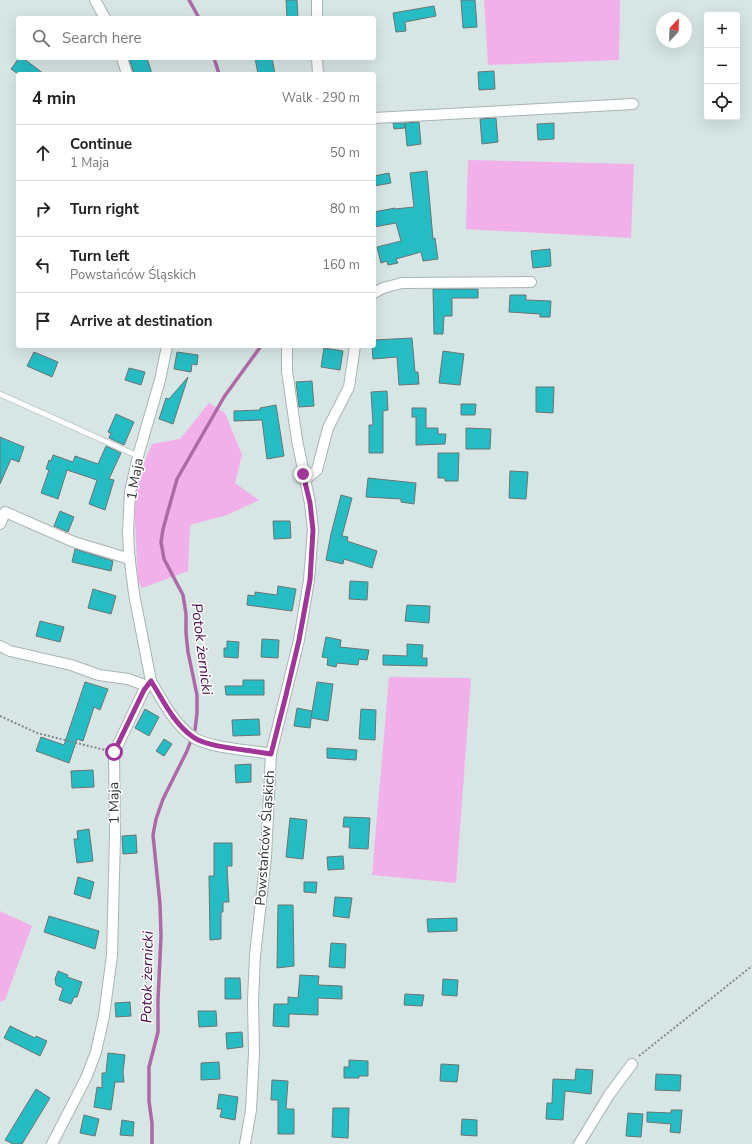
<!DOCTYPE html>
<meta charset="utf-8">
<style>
:root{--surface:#fff;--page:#f2f2f2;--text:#222;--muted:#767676;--line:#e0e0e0}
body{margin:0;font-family:"Nunito Sans",sans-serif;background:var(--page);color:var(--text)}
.controls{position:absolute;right:12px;top:12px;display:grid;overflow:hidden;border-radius:4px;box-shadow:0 4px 16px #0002}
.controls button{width:36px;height:36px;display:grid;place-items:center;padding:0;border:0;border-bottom:1px solid var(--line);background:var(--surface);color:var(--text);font:20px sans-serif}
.compass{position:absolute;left:656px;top:12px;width:36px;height:36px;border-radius:50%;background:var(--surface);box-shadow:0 4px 16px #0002;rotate:22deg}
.stop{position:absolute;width:12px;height:12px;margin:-9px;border:3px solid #a03698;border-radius:50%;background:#fff}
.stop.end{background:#a03698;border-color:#fff;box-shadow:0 1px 4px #0008}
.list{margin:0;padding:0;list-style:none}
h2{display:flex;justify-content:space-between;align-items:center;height:52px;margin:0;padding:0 16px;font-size:17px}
h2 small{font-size:13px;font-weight:400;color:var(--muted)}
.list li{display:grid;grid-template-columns:26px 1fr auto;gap:12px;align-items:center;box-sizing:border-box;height:56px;padding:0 16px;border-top:1px solid var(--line)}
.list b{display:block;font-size:15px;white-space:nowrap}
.list p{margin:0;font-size:13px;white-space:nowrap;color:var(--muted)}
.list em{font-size:13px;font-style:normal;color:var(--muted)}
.icon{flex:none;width:22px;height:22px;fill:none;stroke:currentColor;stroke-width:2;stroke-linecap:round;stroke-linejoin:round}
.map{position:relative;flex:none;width:752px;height:1144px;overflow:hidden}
.search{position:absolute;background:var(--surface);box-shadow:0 4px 16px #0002;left:16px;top:16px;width:360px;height:44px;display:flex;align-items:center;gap:10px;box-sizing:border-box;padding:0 14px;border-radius:4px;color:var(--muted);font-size:15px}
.panel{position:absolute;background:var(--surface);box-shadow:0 4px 16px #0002;left:16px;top:72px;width:360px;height:276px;border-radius:4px}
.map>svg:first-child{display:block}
.green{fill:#f2b0ea}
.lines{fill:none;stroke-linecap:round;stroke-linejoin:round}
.stream{stroke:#ae6aa6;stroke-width:3.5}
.building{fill:#26bcc4;stroke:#697576}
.lane-casing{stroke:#a8b5b5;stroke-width:6}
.street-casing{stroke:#a8b5b5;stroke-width:12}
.path{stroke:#80898a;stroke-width:2;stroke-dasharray:2 2;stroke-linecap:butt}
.lane{stroke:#fff;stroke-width:5}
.street{stroke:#fff;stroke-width:10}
.route{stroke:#a03698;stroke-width:5}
.labels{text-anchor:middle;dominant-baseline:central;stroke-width:3;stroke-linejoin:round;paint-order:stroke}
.street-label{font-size:14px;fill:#303536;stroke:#fff}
.water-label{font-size:15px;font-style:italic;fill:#4d0e49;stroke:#fff}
</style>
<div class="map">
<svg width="752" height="1144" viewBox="0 0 752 1144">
<rect width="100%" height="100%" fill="#d7e5e5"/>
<g class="green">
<polygon points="484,0 620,0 619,60 488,65"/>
<polygon points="468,160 634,164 631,238 466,229"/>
<polygon points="209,403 225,413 242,455 235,483 259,500 227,515 190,525 188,571 142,588 138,581 134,503 139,475 152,444 180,439"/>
<polygon points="389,677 468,678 471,679 456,883 372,875"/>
<polygon points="0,911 32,926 5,1000 0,1002"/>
</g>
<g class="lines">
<g class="stream">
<polyline points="189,0 199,18"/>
<polyline points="214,58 219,74"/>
<polyline points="152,1144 152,1123 149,1101 149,1067 158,1032 158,1000 161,936 160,904 153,835 156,819 163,799 187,751 195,730 197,713 197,695 188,652 186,633 186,614 183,595 164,559 161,542 163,529 177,479 224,397 261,346"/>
</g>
</g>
<g class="building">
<polygon points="286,0 297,0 298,18 287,18"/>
<polygon points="461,0 475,0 477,27 463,28"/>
<polygon points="434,6 436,16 405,22 406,31 396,32 393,13"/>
<polygon points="19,58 23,58 44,74 18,74 11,69"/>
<polygon points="129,58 147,58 152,74 134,74"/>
<polygon points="255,58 272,58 275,74 258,74"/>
<polygon points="494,71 495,89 479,90 478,72"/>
<polygon points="496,118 498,142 482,144 480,119"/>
<polygon points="419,122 421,144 407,146 405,123"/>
<polygon points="393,123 405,123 405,128 394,129"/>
<polygon points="554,123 554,139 538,140 537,124"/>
<polygon points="427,171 433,239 435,238 438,259 423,261 421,252 396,259 398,263 388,265 387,261 381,263 377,247 401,241 396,223 374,227 374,212 395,208 395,209 414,207 410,173"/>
<polygon points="389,173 391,183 374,186 374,176"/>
<polygon points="550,249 551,266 533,268 531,251"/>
<polygon points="433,289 478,289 478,298 452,298 452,316 444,316 443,334 434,334"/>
<polygon points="510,295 526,295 526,300 551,301 550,317 540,317 540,314 509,312"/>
<polygon points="412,338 415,372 418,372 419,384 399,385 397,357 373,359 372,346 374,346 374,340"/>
<polygon points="324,348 343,351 340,370 321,367"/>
<polygon points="443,351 464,354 460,385 439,383"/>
<polygon points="34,352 58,362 52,377 27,366"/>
<polygon points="177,352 198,355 197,365 192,364 191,372 174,369"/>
<polygon points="129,368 145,372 141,385 125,380"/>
<polygon points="188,377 173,424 159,419 166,398 169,399"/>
<polygon points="312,381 314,406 299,407 296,382"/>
<polygon points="536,387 554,387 553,413 536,412"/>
<polygon points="387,391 388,410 383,411 383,453 369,453 369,425 373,425 371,392"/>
<polygon points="461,404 476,404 475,415 461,415"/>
<polygon points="276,405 284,456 267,459 262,420 234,421 234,411 260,410 260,408"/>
<polygon points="412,408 426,408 426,428 438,428 438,434 446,434 445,444 416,445 416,417 412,417"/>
<polygon points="116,414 134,422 124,445 109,438 111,433 108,432"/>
<polygon points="466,428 491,429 490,449 466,449"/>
<polygon points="0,437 24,447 19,462 11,459 0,484"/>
<polygon points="106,446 121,453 109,479 114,480 105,510 89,504 97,480 67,470 58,499 41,493 49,470 46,469 49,460 51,461 53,455 73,462 75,456 98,464"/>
<polygon points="438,453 459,453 458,481 445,481 445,478 438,478"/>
<polygon points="510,471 528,472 526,499 509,498"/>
<polygon points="368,478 416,483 414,504 401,502 401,499 366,497"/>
<polygon points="341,495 352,498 342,536 348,537 347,541 377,551 372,568 344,559 343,564 326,560 331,534"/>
<polygon points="60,511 74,517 68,532 54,526"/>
<polygon points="273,521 290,521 291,538 274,539"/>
<polygon points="75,549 113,561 111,571 72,562"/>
<polygon points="350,581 368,582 367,600 349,599"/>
<polygon points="278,586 296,589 292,611 247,605 248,595 255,596 255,592 277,595"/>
<polygon points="93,589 116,596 111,614 88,608"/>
<polygon points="407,605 430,606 429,623 405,621"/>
<polygon points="40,621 64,627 60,642 36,636"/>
<polygon points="326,637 341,640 340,647 369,650 367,660 359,659 358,665 337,663 336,667 327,665 328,658 322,657"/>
<polygon points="262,639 279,640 278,658 261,657"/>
<polygon points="227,641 239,642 238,658 224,657 224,648 227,648"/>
<polygon points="407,644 423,645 422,658 427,658 427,666 383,665 383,655 407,656"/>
<polygon points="243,680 264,680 264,695 226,695 225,686 243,686"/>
<polygon points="85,682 108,689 100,710 94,707 83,741 77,739 69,763 36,751 41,737 64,745"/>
<polygon points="317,682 333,684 328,721 311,718"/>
<polygon points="297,708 312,711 310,728 294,726"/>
<polygon points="145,709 159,717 149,736 135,728"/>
<polygon points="361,709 376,710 375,740 359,739"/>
<polygon points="259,719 260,735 233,736 232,720"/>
<polygon points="164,739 172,744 164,756 156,751"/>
<polygon points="327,748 357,750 356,760 327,758"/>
<polygon points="251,764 251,782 236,783 235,765"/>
<polygon points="93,770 94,787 72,788 71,771"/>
<polygon points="344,817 370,818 368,849 349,848 350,827 343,827"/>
<polygon points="290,818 307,820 303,859 286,857"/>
<polygon points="89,829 93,861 77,863 74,839 78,839 77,831"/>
<polygon points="136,835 137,853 123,854 122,836"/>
<polygon points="214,843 232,843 232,866 227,866 229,902 223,902 223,912 221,912 221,939 210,940 209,876 214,876"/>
<polygon points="343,856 344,869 328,870 327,857"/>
<polygon points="78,877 94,882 90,899 74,894"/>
<polygon points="304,882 317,882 316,893 304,892"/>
<polygon points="335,897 352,898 349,918 333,916"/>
<polygon points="278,905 293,905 294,966 277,968"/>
<polygon points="49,916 99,931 95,949 44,932"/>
<polygon points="457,918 457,931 428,932 427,919"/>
<polygon points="331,943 346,944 345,968 329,967"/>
<polygon points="58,971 68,975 67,977 82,982 77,997 74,997 71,1004 59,1000 63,988 56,985 55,979"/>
<polygon points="300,975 319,976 318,985 342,986 342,999 318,998 318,1015 289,1014 289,1027 273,1026 274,1004 288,1004 288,997 298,998"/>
<polygon points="225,978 240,978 241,999 225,999"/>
<polygon points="443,979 458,980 457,996 442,995"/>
<polygon points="405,994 424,995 422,1006 404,1005"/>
<polygon points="130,1002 131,1016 116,1017 115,1003"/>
<polygon points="198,1011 216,1011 217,1026 199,1027"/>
<polygon points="10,1026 35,1038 36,1036 47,1041 40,1056 4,1038"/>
<polygon points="242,1032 243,1047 227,1049 226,1033"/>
<polygon points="108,1053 125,1055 123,1072 124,1082 115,1082 111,1110 94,1107 97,1087 102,1088 102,1073 106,1073"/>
<polygon points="349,1060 368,1061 368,1076 359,1076 359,1078 344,1078 344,1067 349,1067"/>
<polygon points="219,1062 220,1079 201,1080 201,1063"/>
<polygon points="441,1064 459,1065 457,1082 440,1081"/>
<polygon points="576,1069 593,1070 591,1094 565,1091 563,1120 546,1119 547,1103 552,1103 553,1079 575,1080"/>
<polygon points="656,1074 681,1075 680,1091 655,1090"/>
<polygon points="272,1080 288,1081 286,1109 294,1109 294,1134 278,1134 278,1100 271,1100"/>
<polygon points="36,1089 50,1098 22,1144 13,1144 5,1140"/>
<polygon points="219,1094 238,1097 235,1120 220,1117 222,1109 217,1109"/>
<polygon points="333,1108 349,1108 348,1138 332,1137"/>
<polygon points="671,1110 682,1110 680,1133 670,1132 671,1124 647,1122 647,1112 671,1113"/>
<polygon points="628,1113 643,1114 641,1137 626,1136"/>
<polygon points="84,1115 99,1119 95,1136 80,1133"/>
<polygon points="462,1119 477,1120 477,1136 461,1135"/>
<polygon points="122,1120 134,1122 133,1136 120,1135"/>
</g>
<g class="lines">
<defs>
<polyline id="lane" points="0,394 138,456"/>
<g id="street">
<polyline points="95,0 105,18"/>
<polyline points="317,0 317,18"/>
<polyline points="122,58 127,74"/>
<polyline points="317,58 318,74"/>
<polyline points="374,118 633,104"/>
<polyline points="374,293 383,288 402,283 531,282"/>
<polyline points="305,480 317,470 328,428 349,387 355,346"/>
<polyline points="0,524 5,512 74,542 130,559"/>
<polyline points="0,646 10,651 71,665 99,675 128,679 147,686"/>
<path d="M151,681C162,700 174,724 193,737C207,748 252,750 271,754"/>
<polyline points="52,1144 86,1078 96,1052 104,1016 112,955 115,836 114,753 144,690 151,681 134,594 129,553 128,532 130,492 138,456 160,380 167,346"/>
<polyline points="245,1144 251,1110 254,1053 253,1000 255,955 266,857 271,754 299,640 309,580 313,530 310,503 297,440 287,371 287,346"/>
<polyline points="579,1144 609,1095 632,1064"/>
</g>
</defs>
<use href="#lane" class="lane-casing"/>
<use href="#street" class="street-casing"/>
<g class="path">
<polyline points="0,716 37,733 105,750"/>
<polyline points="639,1056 752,966"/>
</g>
<use href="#lane" class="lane"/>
<use href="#street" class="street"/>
</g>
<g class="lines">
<path class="route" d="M114,752L144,690L151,681C163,700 174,724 193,737C208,748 251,750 271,754L286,695L299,640L310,580L313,530L310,503L303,474"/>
</g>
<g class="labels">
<g class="street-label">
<text transform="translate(135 479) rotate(-80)">1 Maja</text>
<text transform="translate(114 803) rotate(-91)">1 Maja</text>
<text transform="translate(265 838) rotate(-86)">Powstańców Śląskich</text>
</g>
<g class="water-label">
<text transform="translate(202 649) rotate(83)">Potok żernicki</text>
<text transform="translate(147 977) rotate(-89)">Potok żernicki</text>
</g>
</g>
</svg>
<div class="controls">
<button>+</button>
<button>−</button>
<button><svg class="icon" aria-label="locate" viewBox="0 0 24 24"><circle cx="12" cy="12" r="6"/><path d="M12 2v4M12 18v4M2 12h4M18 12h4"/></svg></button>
</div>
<svg class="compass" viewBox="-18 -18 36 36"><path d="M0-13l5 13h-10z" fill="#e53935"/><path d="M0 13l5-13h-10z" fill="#767676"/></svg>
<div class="stop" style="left:114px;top:752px"></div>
<div class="stop end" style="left:303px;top:474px"></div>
<div class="search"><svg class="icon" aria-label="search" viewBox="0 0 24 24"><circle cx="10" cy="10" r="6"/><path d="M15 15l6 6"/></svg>Search here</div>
<section class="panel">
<h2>4 min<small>Walk · 290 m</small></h2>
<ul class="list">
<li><svg class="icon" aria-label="ahead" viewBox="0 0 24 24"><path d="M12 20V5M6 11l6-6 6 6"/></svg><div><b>Continue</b><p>1 Maja</p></div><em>50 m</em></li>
<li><svg class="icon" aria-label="right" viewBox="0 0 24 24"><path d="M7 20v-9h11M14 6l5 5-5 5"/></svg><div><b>Turn right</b></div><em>80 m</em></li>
<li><svg class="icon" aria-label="left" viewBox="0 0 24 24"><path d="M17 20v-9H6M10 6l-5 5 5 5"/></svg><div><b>Turn left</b><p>Powstańców Śląskich</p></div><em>160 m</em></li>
<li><svg class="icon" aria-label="arrive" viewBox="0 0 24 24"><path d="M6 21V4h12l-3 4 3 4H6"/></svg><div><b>Arrive at destination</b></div></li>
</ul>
</section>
</div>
